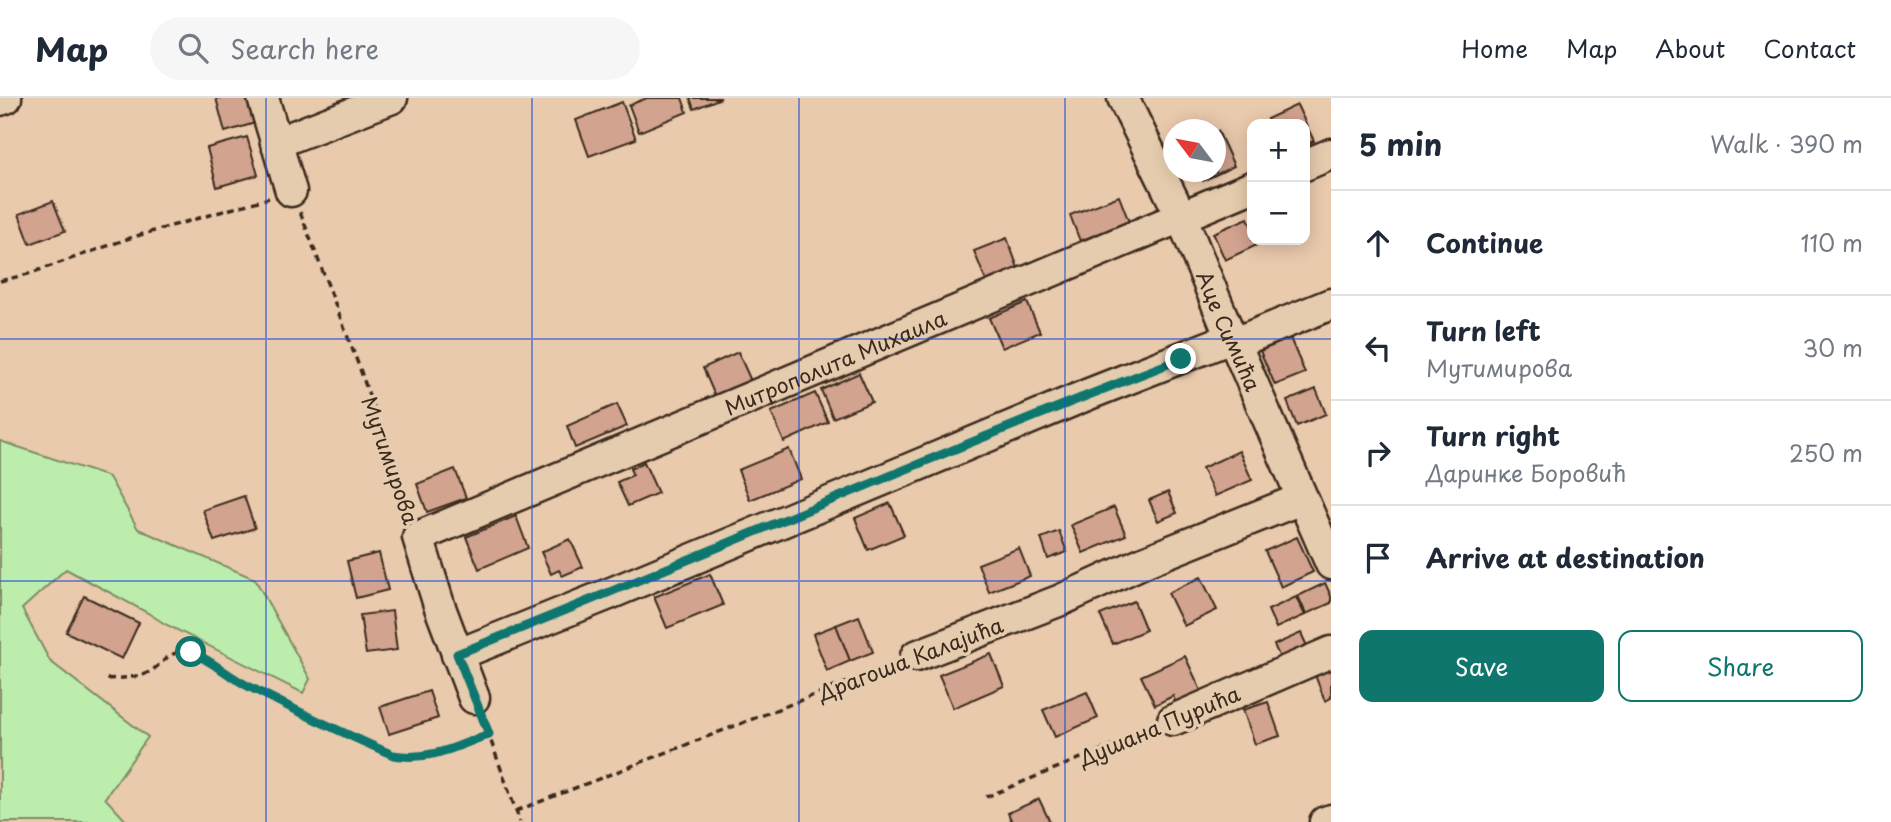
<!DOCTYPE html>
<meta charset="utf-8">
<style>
:root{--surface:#fff;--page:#f6f6f7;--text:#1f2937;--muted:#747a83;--line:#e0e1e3;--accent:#0f766e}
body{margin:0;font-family:"Playpen Sans",sans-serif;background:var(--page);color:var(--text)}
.controls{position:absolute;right:21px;top:21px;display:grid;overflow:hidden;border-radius:14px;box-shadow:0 4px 18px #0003}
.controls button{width:63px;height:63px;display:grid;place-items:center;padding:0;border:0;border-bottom:2px solid var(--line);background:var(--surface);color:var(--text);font:35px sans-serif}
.compass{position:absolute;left:1163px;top:21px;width:63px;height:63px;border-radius:50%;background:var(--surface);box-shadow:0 4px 18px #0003;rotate:302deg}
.stop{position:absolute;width:21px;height:21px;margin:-16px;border:5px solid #0f766e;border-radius:50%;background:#fff}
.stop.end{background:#0f766e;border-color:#fff;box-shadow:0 2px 7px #0008}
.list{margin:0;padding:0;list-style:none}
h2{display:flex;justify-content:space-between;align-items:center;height:91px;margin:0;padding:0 28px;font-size:30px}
h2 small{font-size:23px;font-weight:400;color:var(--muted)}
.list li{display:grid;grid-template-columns:46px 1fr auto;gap:21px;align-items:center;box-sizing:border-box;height:105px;padding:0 28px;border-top:2px solid var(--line)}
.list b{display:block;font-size:26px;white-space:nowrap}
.list p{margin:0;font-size:23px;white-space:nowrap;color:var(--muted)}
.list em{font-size:23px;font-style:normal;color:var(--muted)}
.actions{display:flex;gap:14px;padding:21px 28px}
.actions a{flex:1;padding:16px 0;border:2px solid var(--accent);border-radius:14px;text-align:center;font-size:24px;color:var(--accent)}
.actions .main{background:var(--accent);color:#fff}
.icon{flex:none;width:38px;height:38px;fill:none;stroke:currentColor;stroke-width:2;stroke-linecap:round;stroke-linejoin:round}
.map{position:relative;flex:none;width:1331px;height:724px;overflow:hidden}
header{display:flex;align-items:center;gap:42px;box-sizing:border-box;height:98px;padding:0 35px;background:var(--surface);border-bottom:2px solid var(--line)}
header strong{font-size:33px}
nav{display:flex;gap:38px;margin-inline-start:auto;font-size:24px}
.search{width:490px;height:63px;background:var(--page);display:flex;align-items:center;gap:18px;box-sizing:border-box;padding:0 24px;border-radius:38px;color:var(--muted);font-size:26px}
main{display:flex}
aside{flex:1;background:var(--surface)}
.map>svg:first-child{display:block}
.green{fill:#bdedac;stroke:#7c8c65;stroke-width:2}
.building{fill:#d2a38f;stroke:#3b2a1e;stroke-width:2}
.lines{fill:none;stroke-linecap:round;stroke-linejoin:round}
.minor-casing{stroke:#3b2a1e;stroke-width:35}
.path{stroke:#3b2a1e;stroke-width:3.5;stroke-dasharray:7 5;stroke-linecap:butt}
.minor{stroke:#e6ccae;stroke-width:30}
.route{stroke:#0f766e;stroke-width:9}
.grid{fill:none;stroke:#1d4ed8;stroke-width:2;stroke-opacity:0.55}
.labels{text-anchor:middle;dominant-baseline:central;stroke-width:7;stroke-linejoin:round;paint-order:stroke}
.street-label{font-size:21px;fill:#3b2a1e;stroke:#e6ccae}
</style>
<header>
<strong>Map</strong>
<div class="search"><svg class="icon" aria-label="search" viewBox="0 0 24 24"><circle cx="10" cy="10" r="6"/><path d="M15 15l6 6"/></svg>Search here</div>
<nav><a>Home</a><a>Map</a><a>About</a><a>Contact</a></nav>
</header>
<main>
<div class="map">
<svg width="1331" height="724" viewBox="0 0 1331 724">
<rect width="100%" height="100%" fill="#eacaad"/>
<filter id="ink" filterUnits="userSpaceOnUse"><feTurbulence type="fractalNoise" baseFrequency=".0143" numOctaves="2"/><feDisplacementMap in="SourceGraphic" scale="14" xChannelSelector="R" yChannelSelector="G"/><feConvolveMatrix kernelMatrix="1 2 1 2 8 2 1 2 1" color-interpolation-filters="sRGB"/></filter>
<g filter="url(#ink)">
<polygon class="green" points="0,343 109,379 138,431 255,481 310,581 303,595 165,526 148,515 66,471 22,511 50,563 148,639 105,700 127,724 0,724"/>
<g class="building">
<polygon points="216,0 248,0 255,25 225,34"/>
<polygon points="647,0 682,0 687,14 639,34 629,7"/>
<polygon points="690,0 721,0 694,11"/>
<polygon points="622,4 636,41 589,58 576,22"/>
<polygon points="1297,7 1314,43 1305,47 1305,26 1269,26 1267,21"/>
<polygon points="1218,33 1234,68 1203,83 1198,74 1216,74 1216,34"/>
<polygon points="247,39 258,77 217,89 207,50"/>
<polygon points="1119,98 1129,124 1080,143 1070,117"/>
<polygon points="53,103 65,133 30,146 19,116"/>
<polygon points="1248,120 1252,130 1252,142 1257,142 1259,146 1225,162 1213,135"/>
<polygon points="1007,140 1018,170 986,183 974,153"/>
<polygon points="1027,204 1040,234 1002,250 989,220"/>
<polygon points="1290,240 1305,275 1275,287 1260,253"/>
<polygon points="738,254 751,283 715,298 703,270"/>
<polygon points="859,275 872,304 833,320 821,292"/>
<polygon points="1316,291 1326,316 1297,328 1287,303"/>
<polygon points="815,295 828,324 784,344 771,314"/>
<polygon points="617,306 627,328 575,350 567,328"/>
<polygon points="789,351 801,381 750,402 738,372"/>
<polygon points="1239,353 1252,382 1215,398 1202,370"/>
<polygon points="644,364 658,395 628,408 617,384 633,377 630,371"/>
<polygon points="455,371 466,400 427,414 417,386"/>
<polygon points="1168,394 1177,415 1158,423 1149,402"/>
<polygon points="244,398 255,430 214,443 203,412"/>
<polygon points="890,405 904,437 868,452 855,420"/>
<polygon points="1114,409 1126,437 1083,455 1071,427"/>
<polygon points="516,418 528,450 479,471 466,439"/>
<polygon points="1059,433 1067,454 1048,461 1041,440"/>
<polygon points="1297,439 1313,474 1281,489 1265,453"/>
<polygon points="570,441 583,469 562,478 559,472 551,476 541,454"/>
<polygon points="1019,450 1030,478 989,494 978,466"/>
<polygon points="379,455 388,492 356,500 347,463"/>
<polygon points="710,476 723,507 667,530 654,499"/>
<polygon points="1201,479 1217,512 1184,528 1168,495"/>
<polygon points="1325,485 1331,498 1331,505 1306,516 1298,498"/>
<polygon points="84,498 139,525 122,561 66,534"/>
<polygon points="1296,499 1305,517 1276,530 1268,512"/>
<polygon points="1134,503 1146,532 1113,546 1100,517"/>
<polygon points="392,513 397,552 366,556 360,517"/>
<polygon points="859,518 873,554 850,563 836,527"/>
<polygon points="836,527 850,563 827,573 813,536"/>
<polygon points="1301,535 1307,548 1280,560 1274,547"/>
<polygon points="991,556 1004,588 953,610 939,577"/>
<polygon points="1185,558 1203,597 1177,609 1173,598 1155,607 1141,578"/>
<polygon points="1331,570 1331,600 1325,603 1315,577"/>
<polygon points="429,593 438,620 389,636 380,609"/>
<polygon points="1087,594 1098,620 1055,639 1043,612"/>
<polygon points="1268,604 1280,638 1255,646 1243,612"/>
<polygon points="1039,701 1050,724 1012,724 1008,715"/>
</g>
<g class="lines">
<defs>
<g id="minor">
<polyline points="263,0 291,93"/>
<path id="s1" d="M1123,0L1181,118L1231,240L1235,245L1331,466"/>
<polyline points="0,2 6,0"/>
<polyline points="276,45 392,0"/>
<polyline points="1305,67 1331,56"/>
<polyline points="1235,245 1331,206"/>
<polyline points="457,557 609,496 1089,296 1231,240"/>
<polyline points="916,558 1061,502 1146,463 1301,401"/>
<path id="s2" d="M474,600L439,507L418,439L1252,89"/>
<polyline points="1173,622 1331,554"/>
<polyline points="1325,724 1331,722"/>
</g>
</defs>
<use href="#minor" class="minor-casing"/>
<g class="path">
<polyline points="300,114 360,271 410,416"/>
<polyline points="0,183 28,176 133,139 269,100"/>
<path d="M107,581C120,580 133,580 145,576C161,570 167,552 186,554C205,555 221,573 237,582C287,611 341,634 393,657C430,663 455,649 489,637"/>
<polyline points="483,621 520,724"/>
<polyline points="986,699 1152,631"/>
<polyline points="516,713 894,566"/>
</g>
<use href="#minor" class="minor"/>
</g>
</g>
<g class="lines" filter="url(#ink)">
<path class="route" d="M191,554C211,562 227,577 246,587C294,612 343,635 393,657C430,663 455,649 489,636L457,556C699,460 938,354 1181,261"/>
</g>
<path class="grid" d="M266,0V724M532,0V724M799,0V724M1065,0V724M0,241H1331M0,483H1331"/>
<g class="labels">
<g class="street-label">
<text stroke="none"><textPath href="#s1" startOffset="256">Аце Симића</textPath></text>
<text stroke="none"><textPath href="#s2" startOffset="623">Митрополита Михаила</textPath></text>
<text transform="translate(391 362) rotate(71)">Мутимирова</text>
<text transform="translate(910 560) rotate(-21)">Драгоша Калајића</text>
<text transform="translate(1159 627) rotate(-23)">Душана Пурића</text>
</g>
</g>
</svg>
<div class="controls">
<button>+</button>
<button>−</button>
</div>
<svg class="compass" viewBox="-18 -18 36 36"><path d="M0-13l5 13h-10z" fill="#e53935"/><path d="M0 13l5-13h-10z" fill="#747a83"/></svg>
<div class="stop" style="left:191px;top:554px"></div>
<div class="stop end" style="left:1181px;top:261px"></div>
</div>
<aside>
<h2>5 min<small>Walk · 390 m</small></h2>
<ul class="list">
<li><svg class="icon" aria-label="ahead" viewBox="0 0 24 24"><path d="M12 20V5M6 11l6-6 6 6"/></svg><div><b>Continue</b></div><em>110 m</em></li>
<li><svg class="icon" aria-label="left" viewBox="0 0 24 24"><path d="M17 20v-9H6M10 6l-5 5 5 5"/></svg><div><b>Turn left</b><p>Мутимирова</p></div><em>30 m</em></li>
<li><svg class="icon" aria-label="right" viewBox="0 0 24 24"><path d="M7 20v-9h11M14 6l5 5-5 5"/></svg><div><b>Turn right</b><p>Даринке Боровић</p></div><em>250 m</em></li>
<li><svg class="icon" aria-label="arrive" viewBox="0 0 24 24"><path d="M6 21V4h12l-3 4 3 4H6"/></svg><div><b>Arrive at destination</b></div></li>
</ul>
<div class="actions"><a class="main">Save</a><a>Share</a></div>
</aside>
</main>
